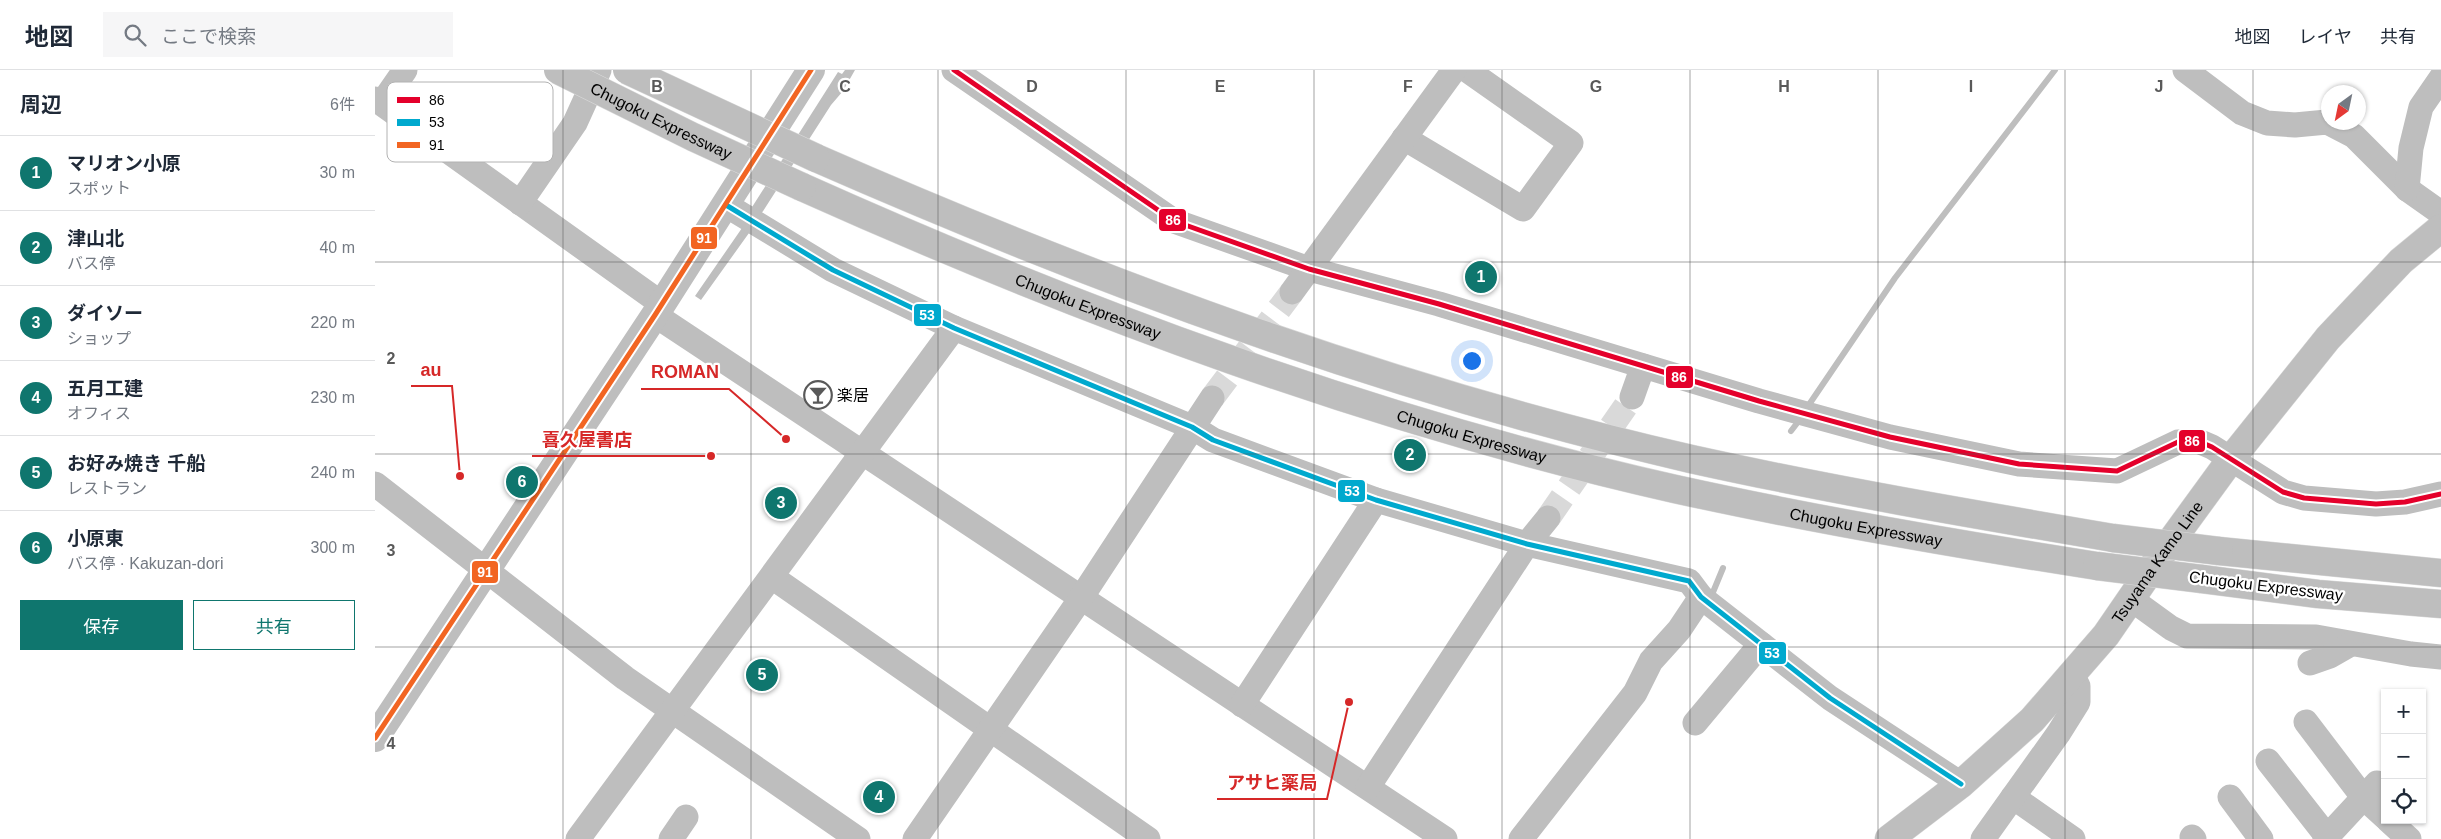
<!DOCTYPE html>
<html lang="ja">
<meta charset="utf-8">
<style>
:root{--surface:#fff;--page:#f6f6f7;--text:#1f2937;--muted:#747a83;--line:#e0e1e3;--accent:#0f766e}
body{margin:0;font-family:Arial,"Noto Sans JP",sans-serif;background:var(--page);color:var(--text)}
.controls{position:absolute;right:15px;bottom:15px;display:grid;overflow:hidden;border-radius:0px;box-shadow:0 1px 4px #0004}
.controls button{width:45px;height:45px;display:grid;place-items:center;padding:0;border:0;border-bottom:1px solid var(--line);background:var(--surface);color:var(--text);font:25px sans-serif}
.compass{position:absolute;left:1946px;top:15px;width:45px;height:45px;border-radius:50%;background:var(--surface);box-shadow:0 1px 4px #0004;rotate:213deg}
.you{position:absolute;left:1096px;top:290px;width:18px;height:18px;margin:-12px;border:4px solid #fff;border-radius:50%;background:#1a73e8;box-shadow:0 0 0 8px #1a73e833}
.badge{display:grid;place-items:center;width:32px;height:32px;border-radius:50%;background:var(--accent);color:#fff;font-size:16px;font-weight:700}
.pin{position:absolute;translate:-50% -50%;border:2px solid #fff;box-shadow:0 1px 5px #0006}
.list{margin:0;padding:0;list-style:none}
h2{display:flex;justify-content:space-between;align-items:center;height:65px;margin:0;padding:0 20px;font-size:21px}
h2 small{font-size:16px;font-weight:400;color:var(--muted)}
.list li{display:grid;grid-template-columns:32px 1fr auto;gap:15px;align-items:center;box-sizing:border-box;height:75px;padding:0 20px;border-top:1px solid var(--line)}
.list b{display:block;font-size:19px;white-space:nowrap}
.list p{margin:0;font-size:16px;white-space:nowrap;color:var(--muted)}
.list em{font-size:16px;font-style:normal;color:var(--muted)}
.actions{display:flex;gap:10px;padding:15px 20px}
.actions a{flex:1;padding:11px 0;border:1px solid var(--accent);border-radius:0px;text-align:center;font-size:18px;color:var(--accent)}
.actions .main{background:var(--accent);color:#fff}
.icon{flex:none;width:28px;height:28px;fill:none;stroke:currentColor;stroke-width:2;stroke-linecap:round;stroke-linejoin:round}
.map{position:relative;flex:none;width:2066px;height:769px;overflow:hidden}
header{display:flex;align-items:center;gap:30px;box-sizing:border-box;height:70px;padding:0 25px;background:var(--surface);border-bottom:1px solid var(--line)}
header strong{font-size:24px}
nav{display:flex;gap:28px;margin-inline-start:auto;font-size:18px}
.search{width:350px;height:45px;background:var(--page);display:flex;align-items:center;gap:12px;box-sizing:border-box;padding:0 18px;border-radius:0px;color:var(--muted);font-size:19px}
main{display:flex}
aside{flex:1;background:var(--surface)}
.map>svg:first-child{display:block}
.water{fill:#bebebe}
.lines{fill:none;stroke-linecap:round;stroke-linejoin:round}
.stream{stroke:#bebebe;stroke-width:6}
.minor-tunnel{stroke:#d9d9d9;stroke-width:25;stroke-dasharray:25 12;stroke-linecap:butt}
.primary-casing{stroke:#dbdbdb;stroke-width:29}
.motorway-casing{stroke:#dbdbdb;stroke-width:29}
.minor{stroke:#bebebe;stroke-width:25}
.tertiary{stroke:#bebebe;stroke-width:28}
.primary{stroke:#bebebe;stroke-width:28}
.motorway{stroke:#bebebe;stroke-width:28}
.motorway-bridge-casing{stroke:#dbdbdb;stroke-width:29;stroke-linecap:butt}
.motorway-bridge{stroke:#bebebe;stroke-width:28}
.bus-1-casing{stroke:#fff;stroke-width:9}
.bus-2-casing{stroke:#fff;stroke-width:9}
.bus-3-casing{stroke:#fff;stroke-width:9}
.bus-1{stroke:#e4002b;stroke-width:5}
.bus-2{stroke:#00a9ce;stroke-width:5}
.bus-3{stroke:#f26522;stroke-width:5}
.grid{fill:none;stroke:#595959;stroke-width:1;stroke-opacity:0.55}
.labels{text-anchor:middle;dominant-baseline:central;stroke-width:4.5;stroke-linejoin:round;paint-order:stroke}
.street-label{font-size:16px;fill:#000;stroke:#fff}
.poi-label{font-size:16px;fill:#000;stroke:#fff;text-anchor:start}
.key{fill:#fff;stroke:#b2b2b2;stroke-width:1}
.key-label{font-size:14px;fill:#000}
.grid-label{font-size:16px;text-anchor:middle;font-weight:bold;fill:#595959;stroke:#fff;stroke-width:4.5;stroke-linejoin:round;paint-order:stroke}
.leader{fill:none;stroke:#d62828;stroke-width:2}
.callout-dot{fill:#d62828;stroke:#fff;stroke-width:2}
.callout-label{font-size:18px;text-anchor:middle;font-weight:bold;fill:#d62828;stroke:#fff;stroke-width:4.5;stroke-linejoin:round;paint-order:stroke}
.line-badge{stroke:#fff;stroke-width:2}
.badge-label{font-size:14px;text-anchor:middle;font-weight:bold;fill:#fff}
</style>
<header>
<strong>地図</strong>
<div class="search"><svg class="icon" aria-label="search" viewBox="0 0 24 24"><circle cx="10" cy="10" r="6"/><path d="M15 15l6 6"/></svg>ここで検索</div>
<nav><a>地図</a><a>レイヤ</a><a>共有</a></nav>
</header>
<main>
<aside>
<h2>周辺<small>6件</small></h2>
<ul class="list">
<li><span class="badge">1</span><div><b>マリオン小原</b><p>スポット</p></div><em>30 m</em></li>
<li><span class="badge">2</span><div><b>津山北</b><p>バス停</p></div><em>40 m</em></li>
<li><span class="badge">3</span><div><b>ダイソー</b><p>ショップ</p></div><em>220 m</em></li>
<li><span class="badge">4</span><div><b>五月工建</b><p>オフィス</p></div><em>230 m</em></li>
<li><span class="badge">5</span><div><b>お好み焼き 千船</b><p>レストラン</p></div><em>240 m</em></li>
<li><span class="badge">6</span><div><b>小原東</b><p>バス停 · Kakuzan-dori</p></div><em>300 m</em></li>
</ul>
<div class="actions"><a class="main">保存</a><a>共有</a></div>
</aside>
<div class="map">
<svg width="2066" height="769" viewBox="0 0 2066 769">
<rect width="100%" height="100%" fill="#fff"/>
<polygon class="water" points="470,0 480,0 468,21 456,35 374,163 326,230 320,226 367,158 365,156 463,2 467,4"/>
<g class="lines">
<g class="stream">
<polyline points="1431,339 1520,208 1680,0"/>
<polyline points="1416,361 1426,348"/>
<polyline points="1336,527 1348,498"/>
</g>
<g class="minor-tunnel">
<polyline points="837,328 917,222"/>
<polyline points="1173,448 1257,327"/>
</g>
<defs>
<g id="primary">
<path id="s1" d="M1514,769L1586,714L1657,650L1731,565L1786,485L1856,389L1953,268L2026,191L2066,158"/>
</g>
<g id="motorway">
<path d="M441,88C724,212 1015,320 1316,389C1456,420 1597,444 1738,468"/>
<path id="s2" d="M427,117C708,243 999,351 1300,419C1440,450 1581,474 1722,496"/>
<polyline points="1844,481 2066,503"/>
<polyline points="1827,509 1943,524 2066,534"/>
</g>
</defs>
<use href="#primary" class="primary-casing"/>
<use href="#motorway" class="motorway-casing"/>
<g class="minor">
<polyline points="579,0 799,151 934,199 1064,234 1384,331 1515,367 1644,394 1742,401 1803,372 1823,371 1837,377 1908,422 1929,428 2001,434 2030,432 2066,424"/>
<polyline points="1810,0 1867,43 1892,53 1920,55 1952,52 1979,66 2032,119 2066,143"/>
<polyline points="0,29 287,234"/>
<polyline points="7,33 30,0"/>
<polyline points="1029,68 1148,139 1196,73 1092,0"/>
<polyline points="2032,119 2036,78 2046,37 2066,8"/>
<polyline points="145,133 200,53 224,0"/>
<polyline points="351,135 458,200 579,258 817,357 838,370 1001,430 1152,474 1314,511 1326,527 1455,628 1586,714"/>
<polyline points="917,222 1079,0"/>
<polyline points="280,245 1070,769"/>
<polyline points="1257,327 1268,296"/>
<polyline points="0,414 250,608 483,769"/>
<polyline points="397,507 773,769"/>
<polyline points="1756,529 1796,558 1812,566 1941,567 2036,584 2066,587"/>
<polyline points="1935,593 1955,586 1976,574"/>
<polyline points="867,635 1001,430"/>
<polyline points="1931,652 1988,727 2010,747"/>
<polyline points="1320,653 1386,574"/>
<polyline points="1893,691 1954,769"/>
<polyline points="993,717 1152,474 1173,448"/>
<polyline points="1638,727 1698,769"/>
<polyline points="1855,727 1886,769"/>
<polyline points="2013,750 2034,769"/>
<polyline points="1817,767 1819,769"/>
<polyline points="203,769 579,258"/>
<polyline points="296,769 311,747"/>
<polyline points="540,769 706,528 837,328"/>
<polyline points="1146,769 1260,623 1276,591 1304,560 1326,527"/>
<polyline points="1608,769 1683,664 1703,632 1703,616 1697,605"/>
<polyline points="1950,769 2002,713"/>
</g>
<polyline class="tertiary" points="0,668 280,245 436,0"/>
<use href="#primary" class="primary"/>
<use href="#motorway" class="motorway"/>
<defs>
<g id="motorway-bridge">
<path id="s3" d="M183,0L318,67L427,117"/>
<polyline points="252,0 441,88"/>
<polyline points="1738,468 1844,481"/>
<polyline points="1722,496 1827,509"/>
</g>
</defs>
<use href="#motorway-bridge" class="motorway-bridge-casing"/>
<use href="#motorway-bridge" class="motorway-bridge"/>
<defs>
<polyline id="bus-1" points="579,0 799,151 934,199 1064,234 1384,331 1515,367 1644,394 1742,401 1803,372 1823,371 1837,377 1908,422 1929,428 2001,434 2030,432 2066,424"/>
<polyline id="bus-2" points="351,135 458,200 579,258 817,357 838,370 1001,430 1152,474 1314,511 1326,527 1455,628 1586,714"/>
<polyline id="bus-3" points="0,668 280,245 436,0"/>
</defs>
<use href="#bus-1" class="bus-1-casing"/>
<use href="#bus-2" class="bus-2-casing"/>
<use href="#bus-3" class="bus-3-casing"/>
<use href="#bus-1" class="bus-1"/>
<use href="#bus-2" class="bus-2"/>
<use href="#bus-3" class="bus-3"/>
</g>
<path class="grid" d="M188,0V769M376,0V769M563,0V769M751,0V769M939,0V769M1127,0V769M1315,0V769M1503,0V769M1690,0V769M1878,0V769M0,192H2066M0,384H2066M0,577H2066"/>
<defs>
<symbol id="bar-ring" viewBox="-11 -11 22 22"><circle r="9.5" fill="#fff" stroke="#595959" stroke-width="1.5"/><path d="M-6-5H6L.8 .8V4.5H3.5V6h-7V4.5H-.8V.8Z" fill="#595959"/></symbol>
</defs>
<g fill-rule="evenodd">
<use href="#bar-ring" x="427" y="309" width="32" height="32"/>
</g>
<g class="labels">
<g class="street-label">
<text stroke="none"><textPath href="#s3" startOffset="115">Chugoku Expressway</textPath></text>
<text stroke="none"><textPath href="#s2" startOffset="310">Chugoku Expressway</textPath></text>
<text stroke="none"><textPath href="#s2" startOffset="715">Chugoku Expressway</textPath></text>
<text stroke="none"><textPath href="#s2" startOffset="1120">Chugoku Expressway</textPath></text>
<text stroke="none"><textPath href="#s1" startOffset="388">Tsuyama Kamo Line</textPath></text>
<text transform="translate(1891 516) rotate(7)">Chugoku Expressway</text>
</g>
<g class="poi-label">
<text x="462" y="325">楽居</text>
</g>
</g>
<rect x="12" y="12" width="166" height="80" rx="8" class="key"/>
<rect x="22" y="27" width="23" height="6" fill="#e4002b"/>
<rect x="22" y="49" width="23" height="7" fill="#00a9ce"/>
<rect x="22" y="72" width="23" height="6" fill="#f26522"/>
<g class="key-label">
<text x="54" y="35">86</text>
<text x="54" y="57">53</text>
<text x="54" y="80">91</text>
</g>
<g class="grid-label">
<text x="282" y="22">B</text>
<text x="470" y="22">C</text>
<text x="657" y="22">D</text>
<text x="845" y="22">E</text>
<text x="1033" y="22">F</text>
<text x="1221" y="22">G</text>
<text x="1409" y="22">H</text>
<text x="1596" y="22">I</text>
<text x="1784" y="22">J</text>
<text x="16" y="294">2</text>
<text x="16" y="486">3</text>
<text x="16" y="679">4</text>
</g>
<path class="leader" d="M85 406L77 316H36M411 369L354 319H266M336 386L267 386H157M974 632L952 729H842"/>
<g class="callout-dot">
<circle cx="85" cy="406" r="5"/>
<circle cx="411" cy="369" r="5"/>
<circle cx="336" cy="386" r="5"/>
<circle cx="974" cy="632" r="5"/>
</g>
<g class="callout-label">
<text x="56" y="306">au</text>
<text x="310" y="308">ROMAN</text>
<text x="212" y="376">喜久屋書店</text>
<text x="897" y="719">アサヒ薬局</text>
</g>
<g class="line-badge">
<rect x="783" y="138" width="29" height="24" rx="5" fill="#e4002b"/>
<rect x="315" y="156" width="28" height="24" rx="5" fill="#f26522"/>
<rect x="538" y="233" width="29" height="24" rx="5" fill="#00a9ce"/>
<rect x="1290" y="295" width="29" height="24" rx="5" fill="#e4002b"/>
<rect x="1803" y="359" width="28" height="24" rx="5" fill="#e4002b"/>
<rect x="962" y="409" width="29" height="24" rx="5" fill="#00a9ce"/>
<rect x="96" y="490" width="28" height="24" rx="5" fill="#f26522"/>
<rect x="1383" y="571" width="29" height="24" rx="5" fill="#00a9ce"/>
</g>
<g class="badge-label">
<text x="798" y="155">86</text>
<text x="329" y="173">91</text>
<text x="552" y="250">53</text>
<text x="1304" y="312">86</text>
<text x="1817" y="376">86</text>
<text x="977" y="426">53</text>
<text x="110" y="507">91</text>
<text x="1397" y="588">53</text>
</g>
</svg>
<div class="controls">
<button>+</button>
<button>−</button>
<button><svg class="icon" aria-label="locate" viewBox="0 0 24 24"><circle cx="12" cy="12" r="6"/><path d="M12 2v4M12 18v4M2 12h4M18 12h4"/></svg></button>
</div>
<svg class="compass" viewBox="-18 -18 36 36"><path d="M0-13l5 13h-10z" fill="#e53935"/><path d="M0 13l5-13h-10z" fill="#747a83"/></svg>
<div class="you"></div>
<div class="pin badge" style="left:1106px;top:207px">1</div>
<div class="pin badge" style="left:1035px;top:385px">2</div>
<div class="pin badge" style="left:406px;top:433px">3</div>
<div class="pin badge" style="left:504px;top:727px">4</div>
<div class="pin badge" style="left:387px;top:605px">5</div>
<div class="pin badge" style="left:147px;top:412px">6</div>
</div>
</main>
